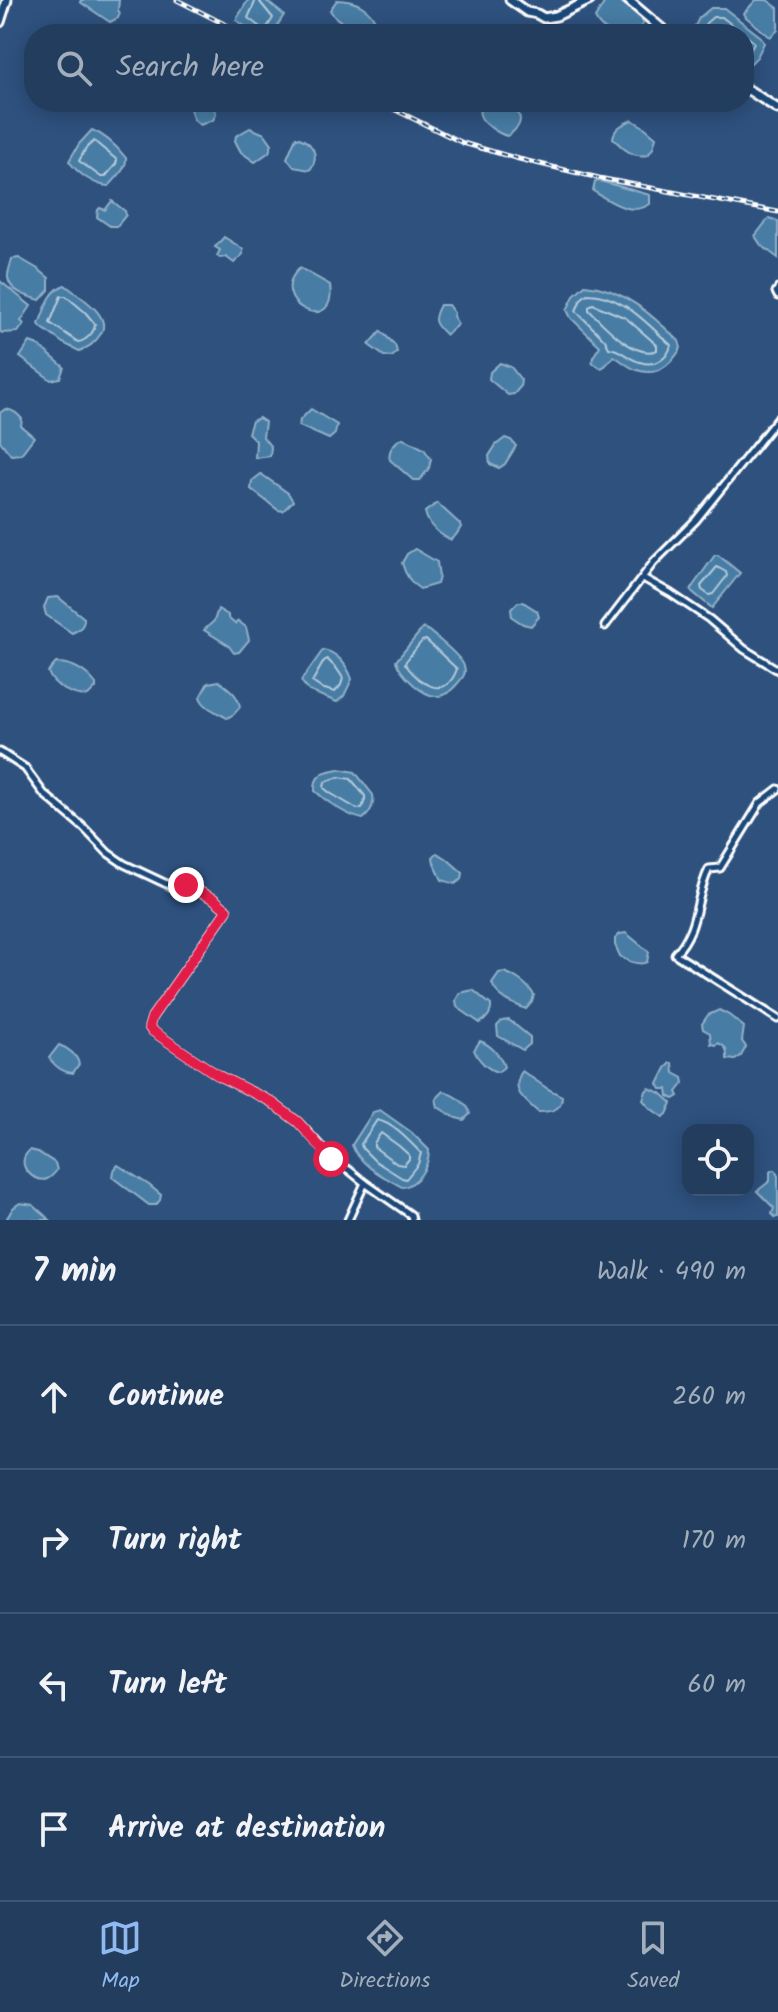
<!DOCTYPE html>
<meta charset="utf-8">
<style>
:root{--surface:#223d5e;--page:#2e4867;--text:#f1f3f6;--muted:#a2aebc;--line:#3f5673;--accent:#90b9f0}
body{margin:0;font-family:Kalam,sans-serif;background:var(--page);color:var(--text)}
.controls{position:absolute;right:24px;bottom:24px;display:grid;overflow:hidden;border-radius:16px;box-shadow:0 4px 20px #0003}
.controls button{width:72px;height:72px;display:grid;place-items:center;padding:0;border:0;border-bottom:2px solid var(--line);background:var(--surface);color:var(--text);font:40px sans-serif}
.stop{position:absolute;width:24px;height:24px;margin:-18px;border:6px solid #e11d48;border-radius:50%;background:#fff}
.stop.end{background:#e11d48;border-color:#fff;box-shadow:0 2px 8px #0008}
.list{margin:0;padding:0;list-style:none}
h2{display:flex;justify-content:space-between;align-items:center;height:104px;margin:0;padding:0 32px;font-size:34px}
h2 small{font-size:26px;font-weight:400;color:var(--muted)}
.list li{display:grid;grid-template-columns:52px 1fr auto;gap:24px;align-items:center;box-sizing:border-box;height:144px;padding:0 32px;border-top:2px solid var(--line)}
.list b{display:block;font-size:30px;white-space:nowrap}
.list em{font-size:26px;font-style:normal;color:var(--muted)}
.icon{flex:none;width:44px;height:44px;fill:none;stroke:currentColor;stroke-width:2;stroke-linecap:round;stroke-linejoin:round}
.map{position:relative;flex:none;width:778px;height:1220px;overflow:hidden}
.search{position:absolute;background:var(--surface);box-shadow:0 4px 20px #0003;left:24px;right:24px;top:24px;height:88px;display:flex;align-items:center;gap:20px;box-sizing:border-box;padding:0 28px;border-radius:32px;color:var(--muted);font-size:30px}
.sheet{height:680px;background:var(--surface)}
nav{display:flex;justify-content:space-around;align-items:center;box-sizing:border-box;height:112px;border-top:2px solid var(--line);background:var(--surface);font-size:22px;color:var(--muted)}
nav a{display:grid;justify-items:center;gap:4px}
nav .on{color:var(--accent)}
.map>svg:first-child{display:block}
.water{fill:#477ca4;stroke:#91b0c8;stroke-width:2}
.lines{fill:none;stroke-linecap:round;stroke-linejoin:round}
.shore{stroke:#b5cbdb;stroke-width:2}
.street-casing{stroke:#fff;stroke-width:11}
.secondary-casing{stroke:#fff;stroke-width:13}
.street{stroke:#1f4a7a;stroke-width:5}
.secondary{stroke:#1f4a7a;stroke-width:7}
.rail-casing{stroke:#fff;stroke-width:5}
.rail{stroke:#1f4a7a;stroke-width:2;stroke-dasharray:6;stroke-linecap:butt}
.route{stroke:#e11d48;stroke-width:10}
</style>
<div class="map">
<svg width="778" height="1220" viewBox="0 0 778 1220">
<rect width="100%" height="100%" fill="#2e517e"/>
<filter id="ink" filterUnits="userSpaceOnUse"><feTurbulence type="fractalNoise" baseFrequency=".0125" numOctaves="2"/><feDisplacementMap in="SourceGraphic" scale="16" xChannelSelector="R" yChannelSelector="G"/><feConvolveMatrix kernelMatrix="1 2 1 2 8 2 1 2 1" color-interpolation-filters="sRGB"/></filter>
<g filter="url(#ink)">
<g class="water">
<polygon points="81,0 119,0 118,10 120,13 118,18 110,22 80,2"/>
<path d="M248,0H265L284,15L272,34C257,34 248,29 236,20Z"/>
<path d="M337,0C355,0 372,8 377,26L370,34H357L354,32L334,16L330,10Z"/>
<path d="M606,0H617L643,16L645,19L638,34C621,34 604,36 595,18Z"/>
<polygon points="756,0 767,0 778,8 778,30 770,37 746,17 744,13"/>
<polygon points="711,8 724,8 761,37 764,43 757,57 744,70 744,34 691,34 699,18"/>
<path d="M195,102C205,102 215,102 216,114L213,120L200,125L194,120L190,109Z"/>
<path d="M483,102H509C523,115 525,125 507,136C499,134 483,124 480,115C478,110 481,106 483,102Z"/>
<path d="M632,120L644,127L656,137L653,148L648,155C633,158 623,149 613,138C614,128 623,124 632,120Z"/>
<polygon points="250,128 265,134 272,144 269,152 255,162 241,152 235,141 236,136"/>
<path d="M92,130C105,135 118,148 126,158C127,169 115,179 109,186C95,186 77,173 69,161L79,144Z"/>
<path d="M296,137C312,141 321,155 310,170L294,167L287,158Z"/>
<path d="M600,181L650,195V204C631,217 610,201 593,191L595,182Z"/>
<polygon points="112,201 125,211 126,215 117,226 110,226 97,217 98,210 100,208 105,210"/>
<polygon points="769,218 778,221 778,258 761,245 755,236"/>
<polygon points="224,237 243,249 243,254 234,263 226,257 220,258 217,256 220,250 215,247"/>
<path d="M19,258L38,269L49,278V290L40,300C29,297 10,292 8,278C7,273 11,264 12,259Z"/>
<path d="M300,268L330,285C338,339 263,301 300,268Z"/>
<polygon points="0,281 31,306 21,321 24,324 18,332 2,333 0,331"/>
<path d="M65,285C78,296 114,315 100,335C94,344 89,347 79,351L63,343L41,327L39,324C45,310 49,290 65,285Z"/>
<path d="M585,285C623,288 652,315 679,341L681,348C671,365 657,377 637,370C629,368 621,360 614,356L605,366L601,368L592,362L593,357L600,346L571,318L567,310L575,294Z"/>
<path d="M440,305H448L454,313L453,316L458,324L446,335C433,323 432,320 440,305Z"/>
<polygon points="381,331 395,345 397,352 392,357 384,356 369,345"/>
<polygon points="30,342 38,345 64,367 60,378 51,380 20,357"/>
<polygon points="500,363 511,367 521,380 520,387 514,394 508,395 489,379 490,372"/>
<path d="M5,409C13,410 17,413 22,419L21,426L34,437L21,454L11,455L0,441V413Z"/>
<polygon points="311,409 337,425 335,434 329,439 299,426 300,420"/>
<polygon points="259,418 265,422 263,437 271,447 270,456 255,458 256,441 248,433 252,421"/>
<path d="M403,438L424,449L431,459L429,468L420,480H413L390,460C387,451 395,441 403,438Z"/>
<polygon points="505,438 511,440 516,446 505,464 499,468 490,464 489,456 496,445"/>
<polygon points="261,474 288,493 293,501 283,511 278,510 251,489 252,481"/>
<path d="M437,503L460,524L461,527L456,535L450,540C438,533 428,526 425,512Z"/>
<path d="M415,549L437,562L439,577L437,584L420,589C410,583 405,574 402,563L407,554Z"/>
<polygon points="715,555 718,555 740,573 712,608 690,590"/>
<path d="M58,597L84,618C84,627 79,630 72,633L46,615L44,607L48,598Z"/>
<polygon points="518,602 523,602 537,611 539,617 531,626 523,624 512,617 511,609"/>
<polygon points="218,609 228,615 228,618 235,624 238,621 246,627 249,640 239,652 234,653 228,645 204,630 214,621"/>
<path d="M423,628L429,631C438,639 461,656 464,666C467,674 462,678 458,683C452,690 446,696 437,696C423,697 400,674 396,661Z"/>
<path d="M323,650C337,652 347,665 352,679L344,696L337,702L309,691L301,681Z"/>
<path d="M56,663C73,663 86,671 96,684V688L88,696C73,696 53,687 48,672Z"/>
<path d="M219,681C229,689 238,694 240,707L234,714L227,718C217,712 204,708 200,697L208,683Z"/>
<path d="M339,769L355,772L373,795C375,803 370,814 363,819C347,816 327,802 315,791C314,774 325,771 339,769Z"/>
<polygon points="437,853 446,858 463,873 462,879 455,884 442,880 434,863 433,857"/>
<path d="M626,933L649,952L647,962C640,966 626,961 620,956L615,945V939L620,934Z"/>
<path d="M504,972C516,976 528,985 534,995L532,1002L526,1009C513,1004 496,997 492,983L499,973Z"/>
<path d="M473,990L491,1005C492,1013 486,1020 480,1023L457,1007L456,1000L460,993Z"/>
<path d="M719,1010L729,1015L744,1027L742,1041L746,1047L741,1056L735,1060L727,1059C727,1050 727,1047 718,1043L716,1045L711,1044L710,1033L703,1029L702,1024L708,1015Z"/>
<polygon points="509,1020 530,1037 530,1044 523,1050 498,1036 497,1026 502,1021"/>
<path d="M480,1041C491,1045 501,1056 504,1067L498,1072C488,1070 478,1060 474,1050Z"/>
<path d="M59,1045C68,1048 77,1055 79,1064L73,1073C62,1072 56,1067 49,1058Z"/>
<polygon points="671,1063 673,1063 674,1073 683,1078 684,1083 677,1092 679,1096 674,1099 668,1096 667,1089 661,1089 658,1084 666,1068"/>
<path d="M522,1071L548,1089L562,1096C562,1111 550,1112 538,1112C523,1098 510,1091 522,1071Z"/>
<polygon points="649,1088 661,1093 672,1103 667,1114 663,1117 650,1108 643,1100 646,1091"/>
<path d="M444,1091C454,1096 469,1103 470,1114L464,1120L456,1118L438,1107L436,1099Z"/>
<path d="M380,1110L411,1132L429,1150C429,1166 418,1185 402,1187C384,1177 359,1165 352,1145L373,1112Z"/>
<path d="M30,1150L38,1152L55,1163L57,1170C54,1174 52,1177 47,1179C36,1184 12,1165 30,1150Z"/>
<polygon points="118,1165 149,1185 161,1195 160,1200 156,1205 149,1205 112,1177 113,1171"/>
<polygon points="772,1170 775,1170 778,1176 778,1217 775,1217 772,1214 774,1208 757,1191 770,1181 770,1172"/>
<polygon points="20,1203 33,1205 50,1220 8,1220 7,1218 13,1208"/>
</g>
<g class="lines">
<g class="shore">
<polyline points="254,0 255,2 248,18 264,30 266,29 273,18 260,2 262,0"/>
<polyline points="700,34 706,23 713,17 722,17 754,42 750,52 744,59"/>
<polygon points="94,141 117,160 116,164 105,177 101,177 79,161 86,148"/>
<path d="M587,294C622,294 647,324 671,345C668,359 655,367 640,362C628,359 621,349 609,348L605,340L576,311L581,299Z"/>
<path d="M61,296H66L85,312L95,324C95,332 86,341 78,342L50,323Z"/>
<path d="M593,304L626,318L657,345V350C635,360 604,325 589,310V306Z"/>
<polygon points="717,567 726,572 727,576 713,594 709,595 702,590 701,586"/>
<path d="M426,640L457,669C445,702 420,684 405,664L406,661L422,641Z"/>
<polygon points="327,659 337,669 343,678 341,685 335,692 321,688 312,682 324,661"/>
<polygon points="339,777 351,779 365,796 365,800 362,808 357,809 330,793 324,788 325,782"/>
<path d="M377,1120C393,1123 409,1141 421,1153L418,1164L406,1179L402,1178L375,1161L362,1148L361,1144Z"/>
<polygon points="381,1133 399,1146 409,1155 409,1159 404,1165 397,1164 374,1147 374,1143"/>
</g>
<defs>
<g id="street">
<polyline points="778,289 776,292 778,296"/>
<polyline points="643,578 670,593 709,619 744,649 778,670"/>
<polyline points="605,626 654,562 696,520 778,418"/>
<polyline points="0,752 25,768 44,794 83,827 108,853 124,864 173,887 186,885 214,899 227,910 152,1017 149,1027 151,1030 219,1076 270,1101 298,1122 336,1163 349,1170 365,1183 411,1215 412,1220"/>
<path d="M778,789L760,803L720,868L709,869C694,899 700,928 675,954L778,1019"/>
<polyline points="348,1220 365,1183"/>
</g>
<g id="secondary">
<polyline points="510,0 527,12 537,14 544,18 556,16 590,0"/>
<polyline points="628,0 668,34"/>
<polyline points="0,22 7,0"/>
<polyline points="744,87 778,109"/>
</g>
</defs>
<use href="#street" class="street-casing"/>
<use href="#secondary" class="secondary-casing"/>
<use href="#street" class="street"/>
<use href="#secondary" class="secondary"/>
<defs>
<g id="rail">
<polyline points="177,0 244,34"/>
<polyline points="379,102 463,143 519,159 599,178 778,212"/>
</g>
</defs>
<use href="#rail" class="rail-casing"/>
<use href="#rail" class="rail"/>
</g>
</g>
<g class="lines" filter="url(#ink)">
<polyline class="route" points="186,885 214,899 227,910 152,1017 149,1027 151,1030 219,1076 270,1101 298,1122 331,1159"/>
</g>
</svg>
<div class="controls">
<button><svg class="icon" aria-label="locate" viewBox="0 0 24 24"><circle cx="12" cy="12" r="6"/><path d="M12 2v4M12 18v4M2 12h4M18 12h4"/></svg></button>
</div>
<div class="stop" style="left:331px;top:1159px"></div>
<div class="stop end" style="left:186px;top:885px"></div>
<div class="search"><svg class="icon" aria-label="search" viewBox="0 0 24 24"><circle cx="10" cy="10" r="6"/><path d="M15 15l6 6"/></svg>Search here</div>
</div>
<section class="sheet">
<h2>7 min<small>Walk · 490 m</small></h2>
<ul class="list">
<li><svg class="icon" aria-label="ahead" viewBox="0 0 24 24"><path d="M12 20V5M6 11l6-6 6 6"/></svg><div><b>Continue</b></div><em>260 m</em></li>
<li><svg class="icon" aria-label="right" viewBox="0 0 24 24"><path d="M7 20v-9h11M14 6l5 5-5 5"/></svg><div><b>Turn right</b></div><em>170 m</em></li>
<li><svg class="icon" aria-label="left" viewBox="0 0 24 24"><path d="M17 20v-9H6M10 6l-5 5 5 5"/></svg><div><b>Turn left</b></div><em>60 m</em></li>
<li><svg class="icon" aria-label="arrive" viewBox="0 0 24 24"><path d="M6 21V4h12l-3 4 3 4H6"/></svg><div><b>Arrive at destination</b></div></li>
</ul>
</section>
<nav>
<a class="on"><svg class="icon" aria-label="map" viewBox="0 0 24 24"><path d="M3 6l6-2 6 2 6-2v14l-6 2-6-2-6 2zM9 4v14M15 6v14"/></svg>Map</a>
<a><svg class="icon" aria-label="directions" viewBox="0 0 24 24"><path d="M12 3l9 9-9 9-9-9zM9 14v-3h6M13 9l2 2-2 2"/></svg>Directions</a>
<a><svg class="icon" aria-label="saved" viewBox="0 0 24 24"><path d="M7 4h10v16l-5-4-5 4z"/></svg>Saved</a>
</nav>
